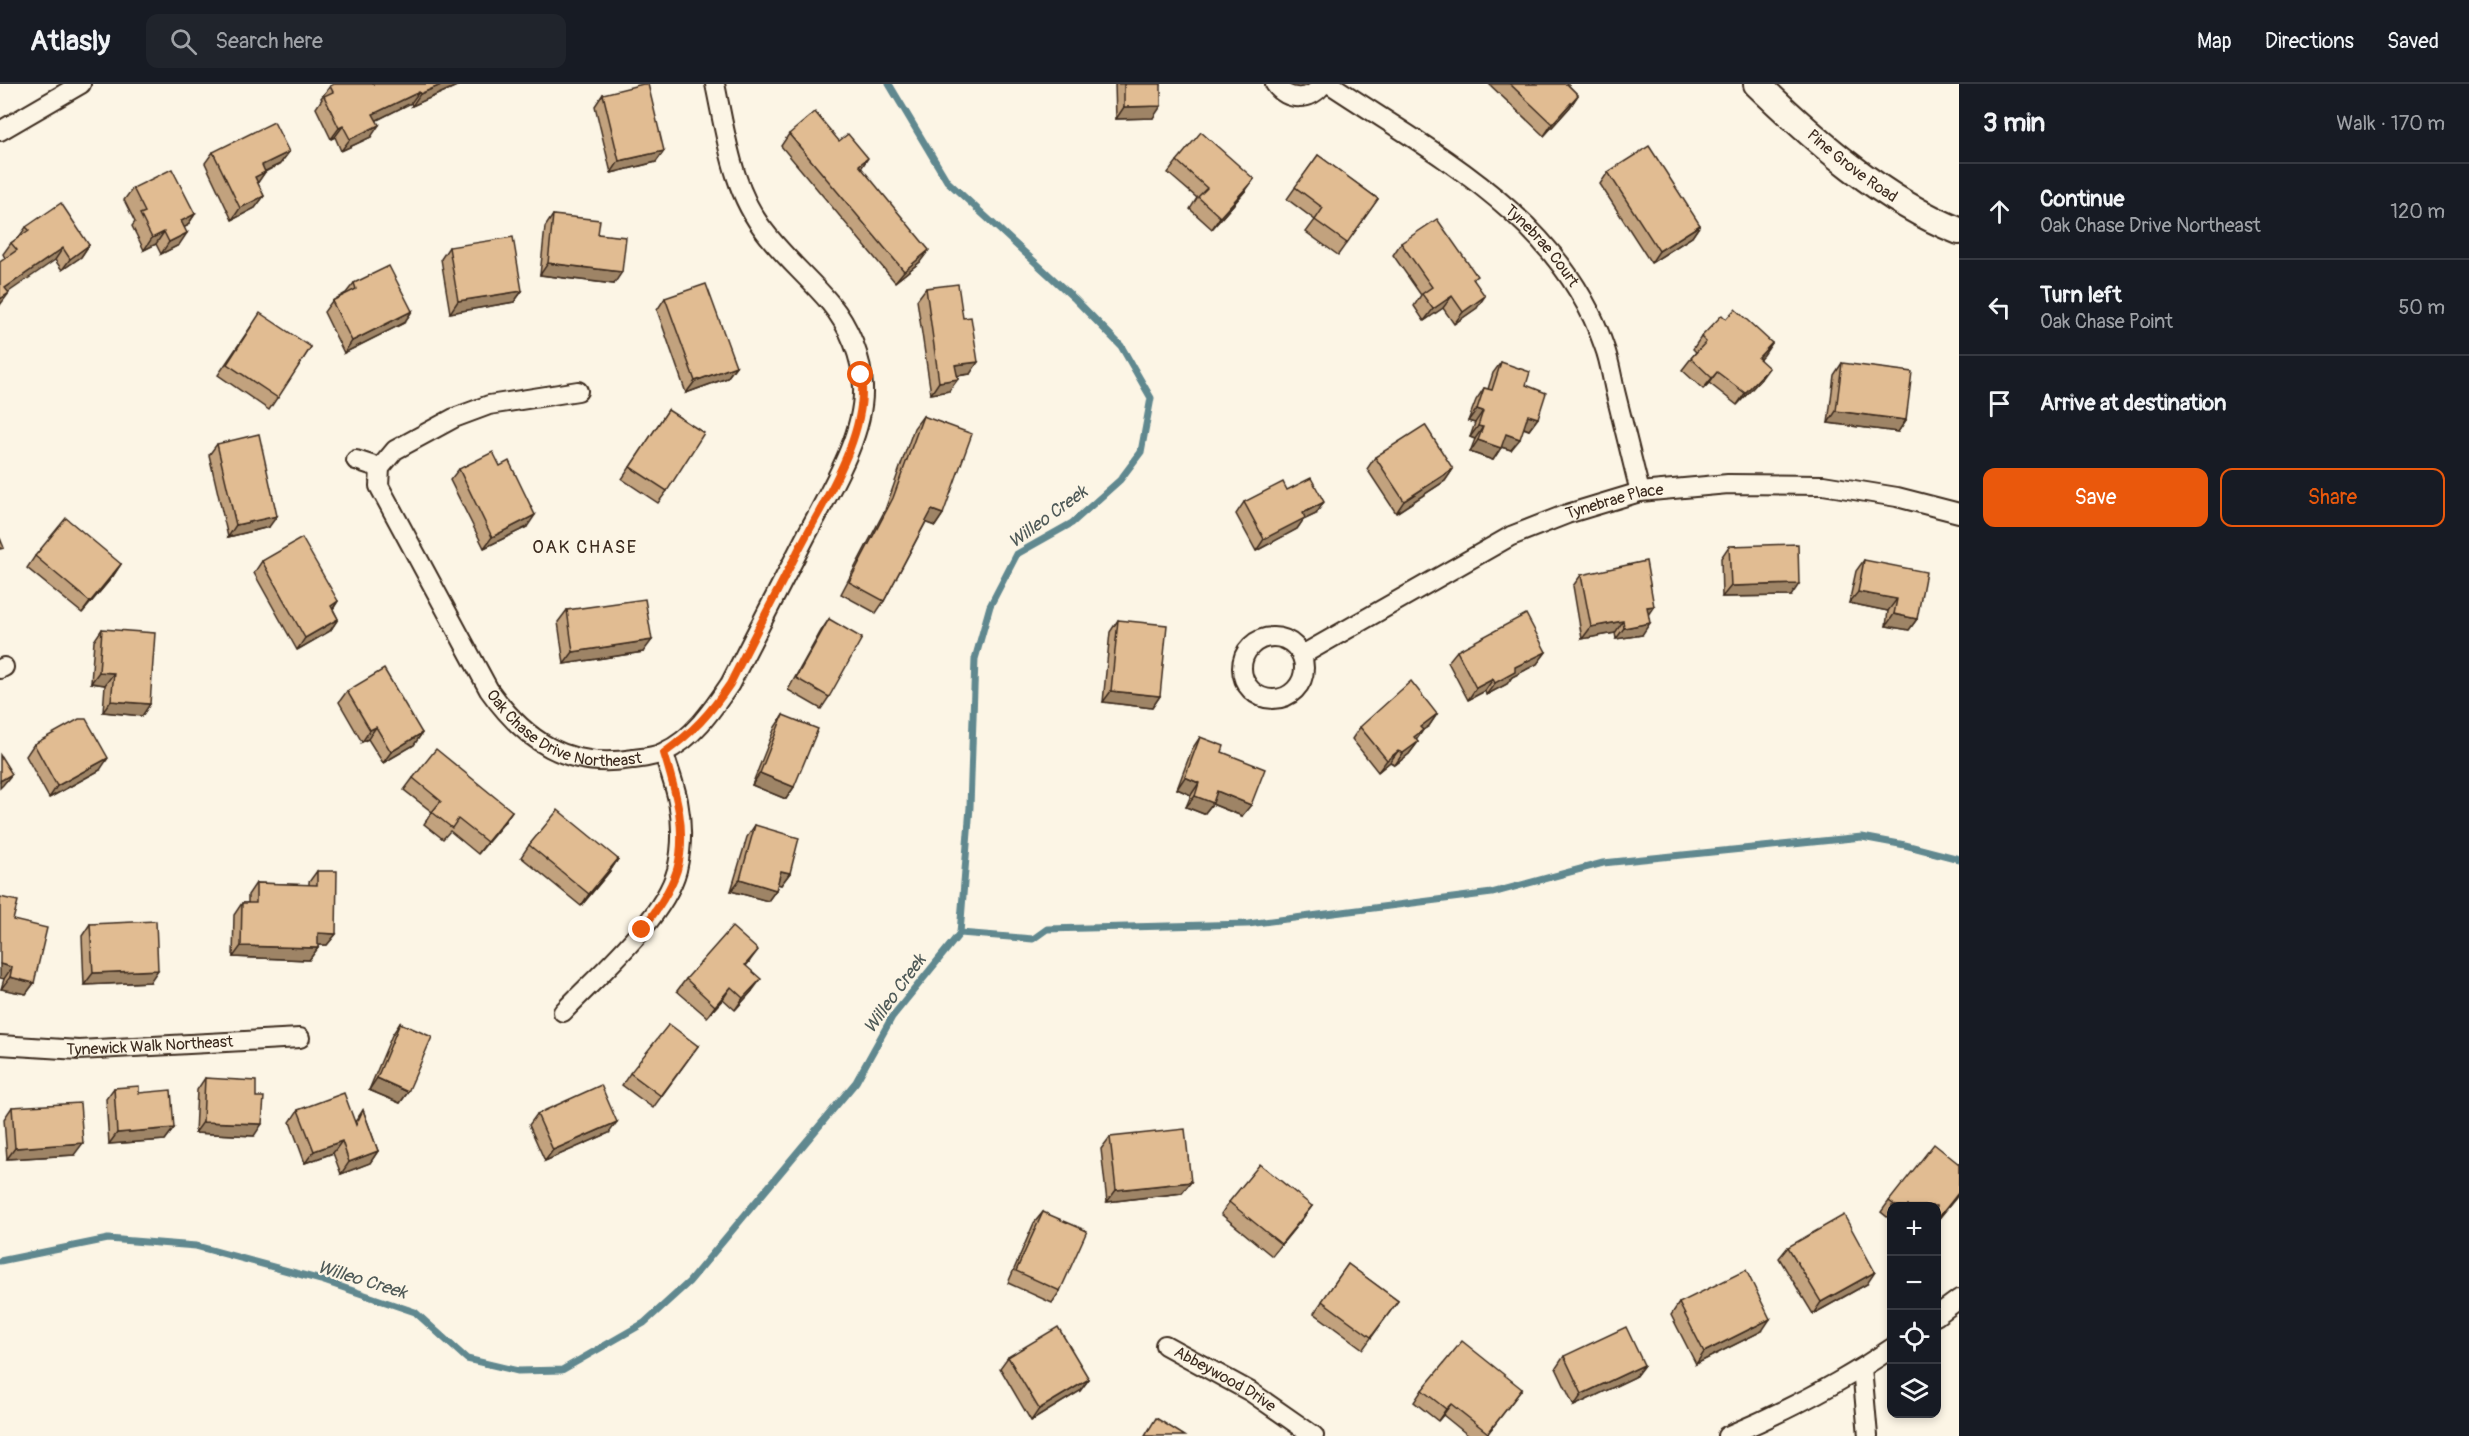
<!DOCTYPE html>
<meta charset="utf-8">
<style>
:root{--surface:#171b24;--page:#20242c;--text:#f1f3f6;--muted:#9ea1a6;--line:#363941;--accent:#ea580c}
body{margin:0;font-family:Pangolin,sans-serif;background:var(--page);color:var(--text)}
.controls{position:absolute;right:18px;bottom:18px;display:grid;overflow:hidden;border-radius:12px;box-shadow:0 3px 9px #0003}
.controls button{width:54px;height:54px;display:grid;place-items:center;padding:0;border:0;border-bottom:2px solid var(--line);background:var(--surface);color:var(--text);font:30px sans-serif}
.stop{position:absolute;width:18px;height:18px;margin:-14px;border:4px solid #ea580c;border-radius:50%;background:#fff}
.stop.end{background:#ea580c;border-color:#fff;box-shadow:0 2px 6px #0008}
.list{margin:0;padding:0;list-style:none}
h2{display:flex;justify-content:space-between;align-items:center;height:78px;margin:0;padding:0 24px;font-size:26px}
h2 small{font-size:20px;font-weight:400;color:var(--muted)}
.list li{display:grid;grid-template-columns:39px 1fr auto;gap:18px;align-items:center;box-sizing:border-box;height:96px;padding:0 24px;border-top:2px solid var(--line)}
.list b{display:block;font-size:22px;white-space:nowrap}
.list p{margin:0;font-size:20px;white-space:nowrap;color:var(--muted)}
.list em{font-size:20px;font-style:normal;color:var(--muted)}
.actions{display:flex;gap:12px;padding:18px 24px}
.actions a{flex:1;padding:14px 0;border:2px solid var(--accent);border-radius:12px;text-align:center;font-size:21px;color:var(--accent)}
.actions .main{background:var(--accent);color:#fff}
.icon{flex:none;width:33px;height:33px;fill:none;stroke:currentColor;stroke-width:2;stroke-linecap:round;stroke-linejoin:round}
.map{position:relative;flex:none;width:1959px;height:1352px;overflow:hidden}
header{display:flex;align-items:center;gap:36px;box-sizing:border-box;height:84px;padding:0 30px;background:var(--surface);border-bottom:2px solid var(--line)}
header strong{font-size:28px}
nav{display:flex;gap:33px;margin-inline-start:auto;font-size:21px}
.search{width:420px;height:54px;background:var(--page);display:flex;align-items:center;gap:15px;box-sizing:border-box;padding:0 21px;border-radius:12px;color:var(--muted);font-size:22px}
main{display:flex}
aside{flex:1;background:var(--surface)}
.map>svg:first-child{display:block}
.lines{fill:none;stroke-linecap:round;stroke-linejoin:round}
.stream{stroke:#61888f;stroke-width:7}
.street-casing{stroke:#3b2a1e;stroke-width:22}
.secondary-casing{stroke:#3b2a1e;stroke-width:30}
.street{stroke:#fcf5e5;stroke-width:18}
.secondary{stroke:#fcf5e5;stroke-width:26}
.wall{fill:#c2a27e;stroke:#3b2a1e;stroke-width:1.5}
.shaded-wall{fill:#9e8466;stroke:#3b2a1e;stroke-width:1.5}
.building{fill:#e1bc92;stroke:#3b2a1e;stroke-width:1.5}
.route{stroke:#ea580c;stroke-width:8}
.labels{text-anchor:middle;dominant-baseline:central;stroke-width:4.5;stroke-linejoin:round;paint-order:stroke}
.street-label{font-size:16px;fill:#3b2a1e;stroke:#fcf5e5}
.water-label{font-size:18px;font-style:italic;fill:#4e5957;stroke:#fcf5e5}
.neighbourhood-label{font-size:18px;letter-spacing:1.5px;fill:#3b2a1e;stroke:#fcf5e5}
</style>
<header>
<strong>Atlasly</strong>
<div class="search"><svg class="icon" aria-label="search" viewBox="0 0 24 24"><circle cx="10" cy="10" r="6"/><path d="M15 15l6 6"/></svg>Search here</div>
<nav><a>Map</a><a>Directions</a><a>Saved</a></nav>
</header>
<main>
<div class="map">
<svg width="1959" height="1352" viewBox="0 0 1959 1352">
<rect width="100%" height="100%" fill="#fcf5e5"/>
<filter id="ink" filterUnits="userSpaceOnUse"><feTurbulence type="fractalNoise" baseFrequency=".0167" numOctaves="2"/><feDisplacementMap in="SourceGraphic" scale="12" xChannelSelector="R" yChannelSelector="G"/><feConvolveMatrix kernelMatrix="1 2 1 2 8 2 1 2 1" color-interpolation-filters="sRGB"/></filter>
<g filter="url(#ink)">
<g class="lines">
<g class="stream">
<polyline points="960,849 1033,855 1047,845 1248,840 1492,809 1603,779 1862,753 1905,761 1959,775"/>
<polyline points="0,1177 108,1155 196,1162 321,1196 415,1228 467,1275 518,1287 562,1286 644,1239 689,1198 856,998 892,933 960,849 970,723 975,575 990,522 1017,470 1072,439 1120,396 1141,368 1151,314 1121,262 1075,215 947,97 889,0"/>
</g>
<defs>
<g id="street">
<path d="M1275,0C1287,18 1311,17 1323,0"/>
<path id="s1" d="M1330,0C1435,70 1561,134 1604,262C1610,277 1612,295 1616,311C1624,343 1632,376 1640,408"/>
<polyline points="0,47 81,0"/>
<path id="s2" d="M578,307L489,321L454,334L395,366L380,384L379,402L489,606C525,657 568,686 633,675C642,674 655,673 664,668C693,655 713,625 730,600C755,551 780,503 805,454C827,411 865,353 863,303C862,273 849,242 830,219C810,195 785,174 766,149C732,107 726,51 715,0"/>
<polyline points="356,376 380,384"/>
<circle cx="1273" cy="584" r="31"/>
<path id="s3" d="M1302,571L1511,452L1567,430L1640,408L1728,400L1823,401L1897,413L1959,429"/>
<polyline points="0,585 4,583"/>
<path d="M563,928C598,891 664,835 677,786C682,764 682,738 678,717C675,701 668,684 664,669"/>
<path id="s4" d="M0,961L79,966L300,954"/>
<polyline points="1936,1232 1959,1215"/>
<path id="s5" d="M1165,1261L1251,1308L1314,1352"/>
<polyline points="1862,1284 1868,1352"/>
<path d="M1727,1352C1784,1328 1841,1299 1892,1264"/>
</g>
<g id="secondary">
<path id="s6" d="M1757,0C1815,56 1883,117 1959,147"/>
</g>
</defs>
<use href="#street" class="street-casing"/>
<use href="#secondary" class="secondary-casing"/>
<use href="#street" class="street"/>
<use href="#secondary" class="secondary"/>
</g>
<g class="wall">
<polygon points="334,0 461,0 412,22 411,19 377,36 371,53 341,67 335,53 331,55 316,24 322,15 321,14 330,2"/>
<polygon points="1115,0 1161,0 1153,34 1116,35"/>
<polygon points="1489,0 1567,0 1578,11 1570,23 1544,52"/>
<polygon points="603,10 664,67 656,78 611,89 595,22"/>
<polygon points="789,50 861,84 920,178 895,198 781,62"/>
<polygon points="213,68 289,68 280,80 265,88 257,99 264,112 255,124 232,136 205,79"/>
<polygon points="1318,71 1378,115 1338,171 1306,148 1315,136 1287,115"/>
<polygon points="1177,77 1254,95 1246,106 1212,145 1190,125 1197,114 1168,89"/>
<polygon points="1608,88 1700,141 1692,153 1651,179 1600,100"/>
<polygon points="133,104 195,130 187,142 184,143 179,161 161,170 156,160 144,166 132,142 135,138 124,116"/>
<polygon points="553,131 598,150 614,200 540,191 545,143"/>
<polygon points="26,143 89,161 81,173 62,186 55,176 5,174 3,170 11,159 19,153"/>
<polygon points="1401,159 1474,196 1477,224 1454,240 1443,224 1424,237 1414,222 1421,211 1393,171"/>
<polygon points="449,163 522,207 514,218 450,229 441,175"/>
<polygon points="354,199 412,227 404,239 344,269 324,228 332,217 346,209"/>
<polygon points="926,204 963,234 970,290 957,292 949,307 931,310 917,216"/>
<polygon points="665,214 736,282 727,294 686,309 657,226"/>
<polygon points="1726,235 1772,259 1760,275 1761,295 1737,321 1709,299 1703,305 1682,286 1696,268 1693,265 1701,253"/>
<polygon points="252,241 311,263 269,326 218,291"/>
<polygon points="1501,278 1526,301 1538,334 1529,346 1523,344 1511,366 1501,363 1493,376 1470,368 1475,355 1470,353 1475,339 1468,337 1476,316 1484,304 1488,305 1493,289"/>
<polygon points="1842,279 1906,336 1898,348 1828,339 1834,291"/>
<polygon points="668,326 667,407 658,419 622,395"/>
<polygon points="923,332 943,430 935,442 926,438 884,517 876,529 841,510 885,426 914,344"/>
<polygon points="217,360 269,443 228,453 209,371"/>
<polygon points="1375,373 1453,385 1445,397 1396,429 1367,385"/>
<polygon points="500,382 527,443 484,464 450,396 459,385"/>
<polygon points="1244,418 1316,430 1303,436 1297,445 1256,467 1236,430"/>
<polygon points="1729,462 1791,512 1722,513 1721,474"/>
<polygon points="35,472 121,480 113,492 82,529 27,484"/>
<polygon points="1864,476 1917,535 1909,546 1886,542 1888,527 1849,519 1856,487"/>
<polygon points="262,477 338,517 333,525 338,535 330,547 297,566 254,489"/>
<polygon points="1581,491 1642,551 1616,555 1615,549 1582,555 1573,502"/>
<polygon points="567,526 643,568 564,580 558,538"/>
<polygon points="829,535 829,613 821,625 788,606 821,547"/>
<polygon points="1118,536 1160,612 1152,624 1103,618 1110,548"/>
<polygon points="102,545 150,620 142,632 103,628 105,601 91,599 94,557"/>
<polygon points="1457,567 1546,568 1537,580 1512,593 1507,600 1486,611 1485,607 1468,616 1448,578"/>
<polygon points="347,607 422,649 414,661 383,679 368,655 362,658 339,618"/>
<polygon points="1437,630 1429,642 1423,646 1416,656 1418,658 1409,670 1395,681 1390,678 1378,688 1352,655 1360,643"/>
<polygon points="783,631 794,703 786,715 752,701 775,643"/>
<polygon points="1200,653 1222,668 1242,732 1212,720 1204,730 1186,723 1191,711 1177,705 1192,665"/>
<polygon points="34,660 100,686 49,714 26,672"/>
<polygon points="413,694 512,727 478,770 450,747 443,755 424,740 432,728 404,706"/>
<polygon points="755,741 790,789 781,801 778,800 776,806 768,817 731,807 747,753"/>
<polygon points="529,761 618,775 610,787 581,822 521,773"/>
<polygon points="317,787 336,850 327,861 318,861 318,864 309,876 233,873 234,831 242,819 248,819 248,811 256,799 309,801 309,798"/>
<polygon points="13,836 34,899 26,910 1,905 4,895"/>
<polygon points="90,840 150,898 84,901 82,852"/>
<polygon points="749,878 746,882 752,907 735,926 723,915 707,933 677,907 686,895"/>
<polygon points="400,939 408,1008 400,1019 369,1006 392,951"/>
<polygon points="698,962 653,1024 622,1001 630,989"/>
<polygon points="205,994 254,1052 195,1049 197,1006"/>
<polygon points="114,1004 139,1009 174,1044 165,1056 109,1060 106,1015"/>
<polygon points="12,1023 74,1071 7,1075 4,1035"/>
<polygon points="298,1026 355,1038 363,1026 378,1067 370,1079 341,1090 333,1069 305,1079 290,1038"/>
<polygon points="537,1030 609,1049 545,1077 529,1041"/>
<polygon points="1110,1053 1191,1098 1182,1109 1107,1118 1101,1065"/>
<polygon points="1959,1080 1959,1110 1936,1138 1936,1122 1892,1122 1892,1137 1881,1128 1889,1117"/>
<polygon points="1229,1118 1312,1122 1303,1134 1272,1172 1221,1130"/>
<polygon points="1043,1128 1060,1207 1052,1219 1008,1199 1034,1139"/>
<polygon points="1788,1163 1867,1200 1813,1230 1779,1174"/>
<polygon points="1348,1180 1398,1217 1363,1265 1314,1229"/>
<polygon points="1679,1219 1762,1247 1696,1280 1671,1231"/>
<polygon points="1564,1272 1644,1281 1635,1293 1574,1322 1556,1284"/>
<polygon points="1008,1273 1089,1295 1080,1307 1031,1337 1000,1284"/>
<polygon points="1522,1305 1486,1352 1469,1352 1443,1331 1438,1337 1414,1318 1422,1306"/>
</g>
<g class="shaded-wall">
<polygon points="443,0 461,0 412,22 420,10"/>
<polygon points="419,8 411,19 365,42 373,30"/>
<polygon points="1578,11 1570,23 1544,52 1552,40"/>
<polygon points="1161,22 1153,34 1116,35 1124,23"/>
<polygon points="379,41 371,53 341,67 350,55"/>
<polygon points="343,42 335,53 331,55 339,44"/>
<polygon points="664,67 656,78 611,89 619,77"/>
<polygon points="289,68 280,80 253,93 262,81"/>
<polygon points="868,74 860,86 859,81"/>
<polygon points="265,88 257,100 255,93"/>
<polygon points="1254,95 1246,106 1212,145 1220,133"/>
<polygon points="264,112 255,124 232,136 240,124"/>
<polygon points="195,130 187,142 173,149 181,137"/>
<polygon points="1700,141 1692,153 1651,179 1659,167"/>
<polygon points="164,148 156,160 144,166 152,154"/>
<polygon points="187,149 179,161 161,170 169,158"/>
<polygon points="89,161 81,173 62,186 70,175"/>
<polygon points="63,164 55,176 0,214 5,204"/>
<polygon points="929,166 920,178 895,198 904,187"/>
<polygon points="548,179 622,188 614,200 540,191"/>
<polygon points="522,207 514,218 450,229 458,217"/>
<polygon points="9,209 0,221 0,215"/>
<polygon points="1452,212 1443,224 1424,237 1433,225"/>
<polygon points="1485,212 1477,224 1454,240 1463,228"/>
<polygon points="412,227 404,239 344,269 352,257"/>
<polygon points="1772,259 1764,271 1750,285 1758,274"/>
<polygon points="978,278 970,290 947,293 955,281"/>
<polygon points="736,282 727,294 686,309 695,297"/>
<polygon points="1769,284 1761,295 1737,321 1745,309"/>
<polygon points="1717,288 1709,299 1703,305 1712,294"/>
<polygon points="958,295 949,307 931,310 939,298"/>
<polygon points="1477,325 1483,327 1475,339 1468,337"/>
<polygon points="1836,327 1906,336 1898,348 1828,339"/>
<polygon points="1528,331 1538,334 1529,346 1519,342"/>
<polygon points="1478,342 1483,343 1475,355 1470,353"/>
<polygon points="1506,350 1520,355 1511,366 1498,362"/>
<polygon points="1478,356 1501,364 1493,376 1470,368"/>
<polygon points="1453,385 1445,397 1396,429 1404,417"/>
<polygon points="1324,418 1316,430 1303,436 1297,445 1256,467 1264,455 1303,429"/>
<polygon points="932,426 943,430 935,442 924,438"/>
<polygon points="535,431 527,443 484,464 492,453"/>
<polygon points="277,432 269,443 228,453 236,441"/>
<polygon points="121,480 113,492 82,529 90,518"/>
<polygon points="1799,500 1791,512 1722,513 1731,502"/>
<polygon points="1858,508 1897,515 1888,527 1849,519"/>
<polygon points="338,517 330,529 331,522"/>
<polygon points="1654,522 1646,534 1647,523"/>
<polygon points="1894,530 1917,535 1909,546 1886,542"/>
<polygon points="338,535 330,547 297,566 305,554"/>
<polygon points="1623,537 1615,549 1582,555 1591,543"/>
<polygon points="1650,539 1642,551 1616,555 1624,544"/>
<polygon points="652,556 643,568 564,580 573,568"/>
<polygon points="1546,568 1537,580 1512,593 1507,600 1486,611 1495,599 1515,583"/>
<polygon points="99,588 114,589 105,601 91,599"/>
<polygon points="1493,595 1485,607 1468,616 1476,604"/>
<polygon points="1111,607 1160,612 1152,624 1103,618"/>
<polygon points="111,617 150,620 142,632 103,628"/>
<polygon points="1437,630 1429,642 1423,646 1415,658 1406,665 1420,643"/>
<polygon points="376,643 368,655 362,658 370,646"/>
<polygon points="422,649 414,661 383,679 391,668"/>
<polygon points="1418,658 1409,670 1395,681 1403,669"/>
<polygon points="1398,667 1390,678 1378,688 1387,676"/>
<polygon points="108,674 100,686 49,714 57,702"/>
<polygon points="760,689 794,703 786,715 752,701"/>
<polygon points="12,690 3,701 0,704 0,697"/>
<polygon points="1185,693 1199,699 1191,711 1177,705"/>
<polygon points="1217,707 1251,721 1242,732 1212,720 1204,730 1186,723 1195,712"/>
<polygon points="512,727 504,739 478,770 487,758"/>
<polygon points="618,775 610,787 581,822 589,810"/>
<polygon points="781,787 790,789 781,801 773,799"/>
<polygon points="740,795 776,806 768,817 731,807"/>
<polygon points="318,849 336,850 327,861 310,861"/>
<polygon points="241,862 318,864 309,876 233,873"/>
<polygon points="758,866 749,878 736,892 745,881"/>
<polygon points="0,880 12,883 4,895 0,894"/>
<polygon points="158,886 150,898 84,901 93,889"/>
<polygon points="10,893 34,899 26,910 1,905"/>
<polygon points="761,895 752,907 735,926 743,914"/>
<polygon points="731,903 723,915 707,933 715,922"/>
<polygon points="377,994 408,1008 400,1019 369,1006"/>
<polygon points="203,1038 262,1040 254,1052 195,1049"/>
<polygon points="617,1038 609,1049 545,1077 553,1066"/>
<polygon points="174,1044 165,1056 109,1060 117,1049"/>
<polygon points="342,1057 333,1069 305,1079 314,1067"/>
<polygon points="83,1059 74,1071 7,1075 15,1064"/>
<polygon points="378,1067 370,1079 341,1090 349,1078"/>
<polygon points="1191,1098 1182,1109 1107,1118 1116,1106"/>
<polygon points="1959,1108 1959,1110 1936,1138 1936,1137"/>
<polygon points="1312,1122 1303,1134 1272,1172 1281,1160"/>
<polygon points="1875,1188 1867,1200 1813,1230 1821,1218"/>
<polygon points="1770,1235 1762,1247 1696,1280 1704,1268"/>
<polygon points="1644,1281 1635,1293 1574,1322 1582,1310"/>
<polygon points="1089,1295 1080,1307 1031,1337 1039,1325"/>
<polygon points="1451,1320 1443,1331 1438,1337 1446,1325"/>
</g>
<g class="building">
<polygon points="334,0 443,0 420,10 419,8 373,30 379,41 350,55 343,42 339,44 324,12 333,8 330,2"/>
<polygon points="643,0 648,0 664,67 619,77 603,10"/>
<polygon points="1124,0 1161,0 1161,22 1124,23"/>
<polygon points="1510,0 1567,0 1578,11 1552,40"/>
<polygon points="815,28 839,57 848,50 868,74 859,81 929,166 904,187 789,50"/>
<polygon points="274,38 289,68 262,81 265,88 255,93 264,112 240,124 213,68"/>
<polygon points="1201,48 1254,95 1220,133 1198,113 1207,104 1177,77"/>
<polygon points="1649,62 1700,141 1659,167 1608,88"/>
<polygon points="1318,71 1378,115 1347,159 1315,136 1323,124 1295,103"/>
<polygon points="172,85 195,130 181,137 187,149 169,158 164,148 152,154 140,130 145,128 133,104"/>
<polygon points="61,119 89,161 70,175 63,164 5,204 9,209 0,215 0,178 17,166 11,159 29,146 26,143"/>
<polygon points="553,131 600,136 598,150 626,153 622,188 548,179"/>
<polygon points="1437,135 1477,192 1473,195 1485,212 1463,228 1452,212 1433,225 1422,210 1432,203 1401,159"/>
<polygon points="513,153 522,207 458,217 449,163"/>
<polygon points="389,182 412,227 352,257 332,217 356,205 354,199"/>
<polygon points="706,200 736,282 695,297 665,214"/>
<polygon points="958,200 963,234 971,233 978,278 955,281 958,295 939,298 926,204"/>
<polygon points="1735,225 1772,259 1758,274 1769,284 1745,309 1717,288 1712,294 1691,274 1706,258 1701,253 1722,231 1726,235"/>
<polygon points="260,229 311,263 278,314 227,280"/>
<polygon points="1501,278 1530,288 1526,301 1546,309 1538,334 1528,331 1520,355 1506,350 1501,364 1478,356 1483,343 1478,342 1483,327 1477,325 1484,304 1492,306"/>
<polygon points="1842,279 1912,288 1906,336 1836,327"/>
<polygon points="668,326 704,349 667,407 630,383"/>
<polygon points="923,332 972,350 943,430 932,426 884,517 849,498 893,414"/>
<polygon points="1425,341 1453,385 1404,417 1375,373"/>
<polygon points="259,350 277,432 236,441 217,360"/>
<polygon points="493,368 500,382 509,377 535,431 492,453 459,385"/>
<polygon points="1311,394 1324,418 1303,429 1305,434 1264,455 1244,418 1283,398 1287,406"/>
<polygon points="66,434 121,480 90,518 35,472"/>
<polygon points="0,454 4,464 0,465"/>
<polygon points="302,454 338,517 331,522 338,535 305,554 262,477"/>
<polygon points="1798,460 1799,500 1731,502 1729,462"/>
<polygon points="1864,476 1926,488 1917,535 1894,530 1897,515 1858,508"/>
<polygon points="1646,477 1654,522 1647,523 1650,539 1624,544 1623,537 1591,543 1581,491"/>
<polygon points="645,515 652,556 573,568 567,526"/>
<polygon points="1526,530 1546,568 1515,583 1515,588 1495,599 1493,595 1476,604 1457,567"/>
<polygon points="829,535 862,554 829,613 796,594"/>
<polygon points="1118,536 1167,541 1160,612 1111,607"/>
<polygon points="102,545 155,549 150,620 111,617 114,589 99,588"/>
<polygon points="384,585 422,649 391,668 376,643 370,646 347,607"/>
<polygon points="1411,597 1437,630 1420,643 1423,646 1414,653 1418,658 1403,669 1398,667 1387,676 1360,643"/>
<polygon points="783,631 818,645 794,703 760,689"/>
<polygon points="79,635 86,635 108,674 57,702 34,660"/>
<polygon points="1200,653 1224,662 1222,668 1265,685 1251,721 1217,707 1213,719 1195,712 1199,699 1185,693"/>
<polygon points="436,665 512,727 487,758 458,735 452,744 432,728 441,717 413,694"/>
<polygon points="0,671 12,690 0,697"/>
<polygon points="558,726 618,775 589,810 529,761"/>
<polygon points="755,741 799,754 790,789 781,787 776,806 740,795"/>
<polygon points="317,787 337,787 336,850 318,849 318,864 241,862 242,819 256,819 256,799 317,801"/>
<polygon points="0,813 18,817 13,836 47,844 34,899 10,893 12,883 0,880"/>
<polygon points="156,837 158,886 93,889 90,840"/>
<polygon points="732,843 758,866 745,881 761,895 743,914 731,903 715,922 686,895"/>
<polygon points="400,939 432,953 408,1008 377,994"/>
<polygon points="669,940 698,962 661,1012 630,989"/>
<polygon points="205,994 256,997 256,1013 264,1013 262,1040 203,1038"/>
<polygon points="601,1001 617,1038 553,1066 537,1030"/>
<polygon points="139,1002 139,1009 171,1006 174,1044 117,1049 114,1004"/>
<polygon points="344,1009 356,1041 363,1026 378,1067 349,1078 342,1057 314,1067 298,1026"/>
<polygon points="80,1019 83,1059 15,1064 12,1023"/>
<polygon points="1185,1045 1191,1098 1116,1106 1110,1053"/>
<polygon points="1934,1060 1959,1080 1959,1108 1936,1137 1936,1122 1896,1122 1889,1117"/>
<polygon points="1260,1080 1312,1122 1281,1160 1229,1118"/>
<polygon points="1043,1128 1087,1147 1060,1207 1016,1187"/>
<polygon points="1844,1131 1875,1188 1821,1218 1788,1163"/>
<polygon points="1348,1180 1398,1217 1371,1253 1322,1217"/>
<polygon points="1746,1186 1770,1235 1704,1268 1679,1219"/>
<polygon points="1058,1243 1089,1295 1039,1325 1008,1273"/>
<polygon points="1626,1243 1644,1281 1582,1310 1564,1272"/>
<polygon points="1462,1257 1522,1305 1488,1349 1451,1320 1446,1325 1422,1306"/>
<polygon points="1156,1334 1185,1352 1145,1352"/>
</g>
</g>
<g class="lines" filter="url(#ink)">
<path class="route" d="M642,846C655,828 670,808 677,786C688,746 675,706 664,669C693,648 710,630 730,600C752,556 775,512 797,469C823,418 870,350 861,291"/>
</g>
<g class="labels">
<g class="street-label">
<text stroke="none"><textPath href="#s6" startOffset="126">Pine Grove Road</textPath></text>
<text stroke="none"><textPath href="#s1" startOffset="268">Tynebrae Court</textPath></text>
<text stroke="none"><textPath href="#s3" startOffset="350">Tynebrae Place</textPath></text>
<text stroke="none"><textPath href="#s2" startOffset="558">Oak Chase Drive Northeast</textPath></text>
<text stroke="none"><textPath href="#s4" startOffset="150">Tynewick Walk Northeast</textPath></text>
<text stroke="none"><textPath href="#s5" startOffset="69">Abbeywood Drive</textPath></text>
</g>
<g class="water-label">
<text transform="translate(1048 433) rotate(-36)">Willeo Creek</text>
<text transform="translate(895 910) rotate(-54)">Willeo Creek</text>
<text transform="translate(362 1196) rotate(17)">Willeo Creek</text>
</g>
<g class="neighbourhood-label">
<text x="585" y="463">OAK CHASE</text>
</g>
</g>
</svg>
<div class="controls">
<button>+</button>
<button>−</button>
<button><svg class="icon" aria-label="locate" viewBox="0 0 24 24"><circle cx="12" cy="12" r="6"/><path d="M12 2v4M12 18v4M2 12h4M18 12h4"/></svg></button>
<button><svg class="icon" aria-label="layers" viewBox="0 0 24 24"><path d="M12 4l9 5-9 5-9-5zM3 14l9 5 9-5"/></svg></button>
</div>
<div class="stop" style="left:861px;top:291px"></div>
<div class="stop end" style="left:642px;top:846px"></div>
</div>
<aside>
<h2>3 min<small>Walk · 170 m</small></h2>
<ul class="list">
<li><svg class="icon" aria-label="ahead" viewBox="0 0 24 24"><path d="M12 20V5M6 11l6-6 6 6"/></svg><div><b>Continue</b><p>Oak Chase Drive Northeast</p></div><em>120 m</em></li>
<li><svg class="icon" aria-label="left" viewBox="0 0 24 24"><path d="M17 20v-9H6M10 6l-5 5 5 5"/></svg><div><b>Turn left</b><p>Oak Chase Point</p></div><em>50 m</em></li>
<li><svg class="icon" aria-label="arrive" viewBox="0 0 24 24"><path d="M6 21V4h12l-3 4 3 4H6"/></svg><div><b>Arrive at destination</b></div></li>
</ul>
<div class="actions"><a class="main">Save</a><a>Share</a></div>
</aside>
</main>
